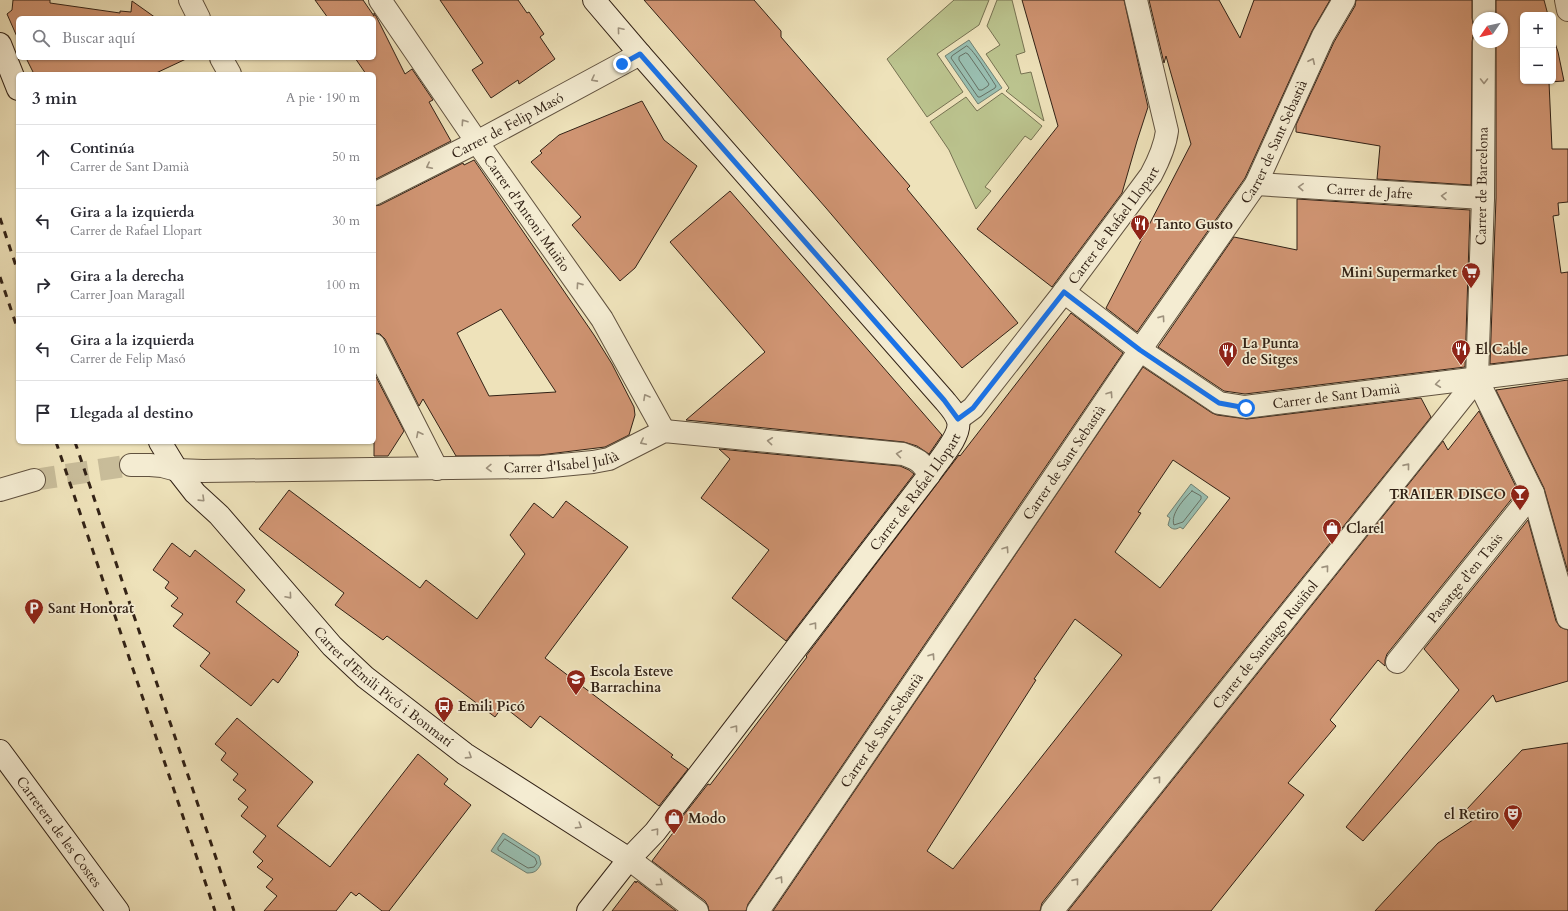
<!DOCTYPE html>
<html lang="es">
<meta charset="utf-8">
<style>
:root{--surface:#fff;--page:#f7f7f7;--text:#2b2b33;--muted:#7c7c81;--line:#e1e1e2}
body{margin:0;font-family:Cardo,serif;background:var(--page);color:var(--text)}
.controls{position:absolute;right:12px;top:12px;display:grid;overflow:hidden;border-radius:6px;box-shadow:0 1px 3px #0004}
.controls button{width:36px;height:36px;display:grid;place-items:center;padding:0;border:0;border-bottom:1px solid var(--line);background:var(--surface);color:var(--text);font:20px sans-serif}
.compass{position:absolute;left:1472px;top:12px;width:36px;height:36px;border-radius:50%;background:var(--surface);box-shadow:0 1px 3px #0004;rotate:236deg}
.stop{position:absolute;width:12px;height:12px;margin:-9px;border:3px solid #1a73e8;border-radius:50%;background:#fff}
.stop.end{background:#1a73e8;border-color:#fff;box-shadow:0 1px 4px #0008}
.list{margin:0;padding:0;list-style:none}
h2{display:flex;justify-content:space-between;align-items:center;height:52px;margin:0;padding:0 16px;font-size:17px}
h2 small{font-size:13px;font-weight:400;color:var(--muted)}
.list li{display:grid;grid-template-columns:26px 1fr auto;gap:12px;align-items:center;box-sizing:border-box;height:64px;padding:0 16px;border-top:1px solid var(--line)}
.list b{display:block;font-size:15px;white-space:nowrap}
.list p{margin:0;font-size:13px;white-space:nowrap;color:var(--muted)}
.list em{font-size:13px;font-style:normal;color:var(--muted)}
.icon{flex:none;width:22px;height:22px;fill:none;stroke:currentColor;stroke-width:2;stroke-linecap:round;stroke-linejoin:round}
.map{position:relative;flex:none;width:1568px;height:911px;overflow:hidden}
.search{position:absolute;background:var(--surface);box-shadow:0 1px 3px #0004;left:16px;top:16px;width:360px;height:44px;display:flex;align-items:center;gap:10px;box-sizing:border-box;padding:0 14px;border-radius:6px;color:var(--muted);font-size:15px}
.panel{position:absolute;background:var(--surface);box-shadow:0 1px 3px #0004;left:16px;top:72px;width:360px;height:372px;border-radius:6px}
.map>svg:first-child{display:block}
.green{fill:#bbc38e;stroke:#767252}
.water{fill:#99beb0;stroke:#708072}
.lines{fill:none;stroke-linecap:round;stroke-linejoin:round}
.shore{stroke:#667063;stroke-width:1}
.building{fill:#cf9472;stroke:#322216;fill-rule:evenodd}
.street-tunnel{stroke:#c8bc99;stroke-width:22;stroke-dasharray:22 11;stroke-linecap:butt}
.street-casing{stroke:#61523f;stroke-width:24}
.secondary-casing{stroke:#322216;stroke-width:24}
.street{stroke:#f4ecd2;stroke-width:22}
.secondary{stroke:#f4ecd2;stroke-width:22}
.rail{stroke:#322216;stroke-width:3;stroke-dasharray:7 7;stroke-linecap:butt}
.oneway{stroke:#9d917d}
.route{stroke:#1a73e8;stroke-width:5}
.labels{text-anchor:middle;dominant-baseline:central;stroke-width:3.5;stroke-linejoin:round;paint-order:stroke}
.street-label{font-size:14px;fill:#322216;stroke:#f4ecd2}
.poi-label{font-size:14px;font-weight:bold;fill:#322216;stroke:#f4ecd2;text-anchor:start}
</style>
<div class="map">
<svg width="1568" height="911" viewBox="0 0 1568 911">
<rect width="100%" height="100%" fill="#eee2ba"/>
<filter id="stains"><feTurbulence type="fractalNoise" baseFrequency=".005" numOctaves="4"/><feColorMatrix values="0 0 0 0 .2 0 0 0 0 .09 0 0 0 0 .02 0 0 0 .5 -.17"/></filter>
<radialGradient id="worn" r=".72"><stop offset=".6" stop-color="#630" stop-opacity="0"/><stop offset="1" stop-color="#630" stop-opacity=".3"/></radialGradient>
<g class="green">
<polygon points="954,0 989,0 979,25 937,54 963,92 927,117 887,59"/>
<polygon points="997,0 1012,0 1025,52 1016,55 1021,74 1031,72 1044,121 1006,91 1009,88 986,54 1000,45 987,26"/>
<polygon points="1002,93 1042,126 1031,140 1025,136 985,187 991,191 976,209 949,150 930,122 966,97 977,111"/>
</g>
<g class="water">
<polygon points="969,40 1002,88 978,104 945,56"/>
<path d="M1191,484L1208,497L1183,529L1180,527C1176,530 1172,530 1168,525L1170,518L1167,516Z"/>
<path d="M503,833L539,856L541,864C537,871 535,873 527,873L491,851Z"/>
</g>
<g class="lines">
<g class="shore">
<path d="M967,46C974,50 990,77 996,86L995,88L980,97H978L951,58L952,56Z"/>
<polygon points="966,53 968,54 989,84 988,86 982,90 979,90 959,60 959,57"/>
<path d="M1192,491L1201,496V499L1183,522L1174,525C1170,514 1184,499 1192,491Z"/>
<polygon points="505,839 535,858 537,863 534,867 528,868 498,850 498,848"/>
</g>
</g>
<g class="building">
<polygon points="13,0 50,0 50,3 120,13 120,11 131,12 132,1 156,18 18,18 18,39 7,14 12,10"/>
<polygon points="315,0 363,0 374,16 374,13 376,16 405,74 412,69 433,100 429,102 451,141 374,180 374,74 366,74 355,58 374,58 374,18 328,18"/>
<polygon points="440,0 518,0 527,13 529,12 544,34 540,37 555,59 519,84 518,80 491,98 472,70 483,63"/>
<polygon points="644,0 754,0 781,31 781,37 910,186 907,189 1018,323 962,368 826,208"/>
<polygon points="1022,0 1124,0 1148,107 1137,141 1122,193 1052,287 977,229 1058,126"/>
<polygon points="1149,0 1219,0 1240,38 1254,0 1330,0 1312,31 1245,178 1137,332 1106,308 1191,144 1166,56 1164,63"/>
<polygon points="1356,0 1472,0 1472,18 1473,24 1478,29 1478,31 1473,35 1472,42 1471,185 1377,179 1380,146 1296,132 1296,125 1334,42 1355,6"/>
<polygon points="1496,0 1544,0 1548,15 1523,15 1523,81 1553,81 1553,37 1558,52 1564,81 1549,82 1552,149 1568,149 1568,202 1558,203 1559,215 1553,216 1561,273 1568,272 1568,355 1490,364 1496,198 1496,42 1502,42 1502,18 1496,18"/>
<polygon points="26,58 186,58 186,59 154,74 34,74"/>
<polygon points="642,101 664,140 697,166 635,268 620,281 572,225 581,217 531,162 542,153 540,151 559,135"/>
<path d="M474,160L594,335L612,364L634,407L635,415L629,435L605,447L540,455L456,456L423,399L419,406L385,339L380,334L374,333V206L380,205L463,163L464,165ZM501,309L556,392L489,396L457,333Z"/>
<polygon points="730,191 942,435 929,454 917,446 904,442 686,420 765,352 670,242"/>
<polygon points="1297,199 1470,210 1465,367 1245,394 1224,391 1158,347 1234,237 1297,250"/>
<polygon points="1071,313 1123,353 748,904 746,911 709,911 708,906 705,901 652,861 681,822 679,821 708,784 710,785 733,755 807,657 806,656 959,455 960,456"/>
<path d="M1143,367L1212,413L1217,415L1247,419L1421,398L1431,417L1042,903L1040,911H773ZM1173,460L1230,498L1160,588L1115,552L1141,513L1138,512ZM1075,619L1122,655L953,869L927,851L1036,680L1034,679Z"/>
<polygon points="374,373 404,431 388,456 374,456"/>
<polygon points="1568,380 1568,572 1544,488 1496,390"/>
<polygon points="1479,411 1518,491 1387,654 1385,660 1385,666 1378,660 1330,720 1336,726 1288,783 1304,795 1211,911 1068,911 1443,441 1448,450"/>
<polygon points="719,449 900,466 909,470 914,474 786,641 732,598 769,550 701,498 730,459"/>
<polygon points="289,490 420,588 426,580 477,619 525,554 510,535 534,503 553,518 566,501 628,547 545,658 673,755 671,757 688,769 659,806 540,716 531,728 503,706 495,717 387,636 383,640 335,605 344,593 259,529"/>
<polygon points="1528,520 1556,621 1560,627 1568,630 1568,681 1496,702 1493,695 1363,841 1346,827 1459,690 1424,649"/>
<polygon points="172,543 190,557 195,550 245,590 236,602 299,652 297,654 298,655 278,683 273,679 251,706 200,666 210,653 173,626 183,614 171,606 178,598 165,588 169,582 153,570"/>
<polygon points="237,718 313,782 277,826 330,867 418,754 448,779 444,784 471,805 389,911 382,911 359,893 356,896 351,892 336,911 264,911 277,896 266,887 273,879 257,867 263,861 253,852 266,836 241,816 248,807 238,799 246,790 233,780 238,774 221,760 226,753 215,744"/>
<polygon points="1568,743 1568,911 1375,911 1438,843 1476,818 1467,809 1522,750"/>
<polygon points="635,881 636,883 637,881 676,911 612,911"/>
</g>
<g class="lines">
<polyline class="street-tunnel" points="34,480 131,465"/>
<defs>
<g id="street">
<polyline points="190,0 199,18"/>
<path id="s1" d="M380,0L477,142L602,319L664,431"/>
<polyline points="1566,0 1568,10"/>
<polyline points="1484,18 1484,0"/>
<polyline points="1484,42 1483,198 1477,379 1533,493 1568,618"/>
<polyline points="221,58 230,74"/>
<path id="s2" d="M1256,184L1483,198"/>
<path id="s3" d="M374,194L477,142L640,54"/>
<path id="s4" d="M1064,292L1140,350L1219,403L1245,407L1568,367"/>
<polyline points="374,345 437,469"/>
<path id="s5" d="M958,419L973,408L1064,292L1151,175C1159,160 1165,147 1167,131L1136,0"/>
<path id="s6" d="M131,465H150L162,466L177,470L203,471L541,467L593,462L609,459L664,431L903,454C917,459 922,461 929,475"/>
<polyline points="0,490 34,480"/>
<path id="s7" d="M1397,662L1533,493"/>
<polyline points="629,859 697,911"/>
<path id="s8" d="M758,911L1052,480L1140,350L1256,184L1323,36L1344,0"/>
<path id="s9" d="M1052,911L1477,379"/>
</g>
<g id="secondary">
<polyline points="0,44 18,89"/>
<path id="s10" d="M160,442L177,470L195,493L219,515L332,646L365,677L465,754L629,859"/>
<path id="s11" d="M0,751L118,911"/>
<path id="s12" d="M588,911L629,859L655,832L929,475C937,462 962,436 958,421C956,413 949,406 944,400L640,54L594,0"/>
</g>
</defs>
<use href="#street" class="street-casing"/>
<use href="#secondary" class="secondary-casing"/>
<use href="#street" class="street"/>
<use href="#secondary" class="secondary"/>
<g class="rail">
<polyline points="0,218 18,272"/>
<polyline points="0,277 18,330"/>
<polyline points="56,442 215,911"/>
<polyline points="75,442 234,911"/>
</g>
</g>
<defs><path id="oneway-chevron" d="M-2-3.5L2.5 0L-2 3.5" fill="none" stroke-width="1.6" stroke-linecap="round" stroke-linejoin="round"/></defs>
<g class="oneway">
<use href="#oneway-chevron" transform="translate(620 30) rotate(-130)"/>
<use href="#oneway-chevron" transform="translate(1312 61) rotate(-65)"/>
<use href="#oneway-chevron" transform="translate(594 79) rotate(152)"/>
<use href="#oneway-chevron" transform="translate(1484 81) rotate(90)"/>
<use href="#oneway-chevron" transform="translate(464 122) rotate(-124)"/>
<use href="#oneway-chevron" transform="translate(429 166) rotate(153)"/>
<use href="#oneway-chevron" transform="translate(1301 187) rotate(-177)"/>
<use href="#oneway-chevron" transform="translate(1444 196) rotate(-177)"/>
<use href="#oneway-chevron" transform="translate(579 285) rotate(-125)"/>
<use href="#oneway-chevron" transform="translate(1162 318) rotate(-55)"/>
<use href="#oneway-chevron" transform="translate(1438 384) rotate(173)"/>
<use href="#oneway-chevron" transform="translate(1110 394) rotate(-56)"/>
<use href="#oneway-chevron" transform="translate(646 397) rotate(-119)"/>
<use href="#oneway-chevron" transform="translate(419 434) rotate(-117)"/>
<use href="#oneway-chevron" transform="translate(770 441) rotate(-174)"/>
<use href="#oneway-chevron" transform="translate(643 442) rotate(153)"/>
<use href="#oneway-chevron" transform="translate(899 454) rotate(-172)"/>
<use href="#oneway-chevron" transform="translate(1407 466) rotate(-51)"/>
<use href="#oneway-chevron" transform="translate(489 468) rotate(179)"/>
<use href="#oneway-chevron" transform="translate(202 499) rotate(44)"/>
<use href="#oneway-chevron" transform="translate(1006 549) rotate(-56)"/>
<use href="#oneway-chevron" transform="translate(1326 568) rotate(-51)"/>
<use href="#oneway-chevron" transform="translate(289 596) rotate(49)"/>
<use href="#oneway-chevron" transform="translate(814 625) rotate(-53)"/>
<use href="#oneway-chevron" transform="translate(932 656) rotate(-56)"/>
<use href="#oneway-chevron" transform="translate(735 728) rotate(-53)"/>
<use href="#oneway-chevron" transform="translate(469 756) rotate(33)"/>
<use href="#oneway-chevron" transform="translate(1158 779) rotate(-51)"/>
<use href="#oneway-chevron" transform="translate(579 826) rotate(32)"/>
<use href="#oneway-chevron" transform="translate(656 831) rotate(-50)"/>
<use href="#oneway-chevron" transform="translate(780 879) rotate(-56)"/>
<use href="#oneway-chevron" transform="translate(1076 881) rotate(-51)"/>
<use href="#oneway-chevron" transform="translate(660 883) rotate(37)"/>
</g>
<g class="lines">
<polyline class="route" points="622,64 640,54 944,400 958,419 973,408 1064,292 1140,350 1219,403 1246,408"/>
</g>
<defs>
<symbol id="restaurant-pin" viewBox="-11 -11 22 30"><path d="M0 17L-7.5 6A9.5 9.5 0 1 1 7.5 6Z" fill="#8f2418" stroke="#f4ecd2"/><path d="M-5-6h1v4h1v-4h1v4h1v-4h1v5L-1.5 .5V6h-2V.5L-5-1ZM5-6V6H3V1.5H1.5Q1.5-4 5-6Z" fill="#fff"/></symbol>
<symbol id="supermarket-pin" viewBox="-11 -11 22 30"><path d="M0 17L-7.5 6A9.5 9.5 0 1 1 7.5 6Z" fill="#8f2418" stroke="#f4ecd2"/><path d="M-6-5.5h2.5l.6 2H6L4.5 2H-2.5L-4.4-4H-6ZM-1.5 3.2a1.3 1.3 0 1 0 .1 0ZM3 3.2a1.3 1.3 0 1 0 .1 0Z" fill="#fff"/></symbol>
<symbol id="bar-pin" viewBox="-11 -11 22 30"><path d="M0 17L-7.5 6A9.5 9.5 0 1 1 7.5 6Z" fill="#8f2418" stroke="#f4ecd2"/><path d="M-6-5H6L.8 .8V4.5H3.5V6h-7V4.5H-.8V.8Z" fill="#fff"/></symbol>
<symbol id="shop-pin" viewBox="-11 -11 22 30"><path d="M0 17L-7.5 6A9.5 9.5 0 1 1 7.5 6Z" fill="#8f2418" stroke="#f4ecd2"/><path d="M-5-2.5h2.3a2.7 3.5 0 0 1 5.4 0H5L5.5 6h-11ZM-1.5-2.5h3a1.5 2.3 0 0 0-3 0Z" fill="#fff"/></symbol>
<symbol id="parking-pin" viewBox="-11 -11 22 30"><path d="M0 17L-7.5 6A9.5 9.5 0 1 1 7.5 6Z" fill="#8f2418" stroke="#f4ecd2"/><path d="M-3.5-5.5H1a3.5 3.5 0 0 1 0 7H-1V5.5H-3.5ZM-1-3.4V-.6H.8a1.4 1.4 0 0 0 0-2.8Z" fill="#fff"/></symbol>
<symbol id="school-pin" viewBox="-11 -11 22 30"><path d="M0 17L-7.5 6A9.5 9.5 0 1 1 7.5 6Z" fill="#8f2418" stroke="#f4ecd2"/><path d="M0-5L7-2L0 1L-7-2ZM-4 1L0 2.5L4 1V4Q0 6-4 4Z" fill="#fff"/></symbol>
<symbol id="bus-pin" viewBox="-11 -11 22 30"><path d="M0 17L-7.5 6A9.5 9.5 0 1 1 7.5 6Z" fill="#8f2418" stroke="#f4ecd2"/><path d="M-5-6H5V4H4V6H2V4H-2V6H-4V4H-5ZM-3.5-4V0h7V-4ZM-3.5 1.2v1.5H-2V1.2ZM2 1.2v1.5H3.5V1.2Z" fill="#fff"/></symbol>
<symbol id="theatre-pin" viewBox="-11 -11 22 30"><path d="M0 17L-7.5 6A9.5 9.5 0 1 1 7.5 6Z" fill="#8f2418" stroke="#f4ecd2"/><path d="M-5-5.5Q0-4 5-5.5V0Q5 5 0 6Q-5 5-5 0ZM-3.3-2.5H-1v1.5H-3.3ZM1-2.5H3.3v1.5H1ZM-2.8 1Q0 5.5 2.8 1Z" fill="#fff"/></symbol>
</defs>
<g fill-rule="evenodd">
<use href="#restaurant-pin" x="1129" y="213" width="22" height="30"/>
<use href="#supermarket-pin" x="1460" y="261" width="22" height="30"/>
<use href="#restaurant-pin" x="1450" y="338" width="22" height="30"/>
<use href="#restaurant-pin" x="1217" y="340" width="22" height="30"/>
<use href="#bar-pin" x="1509" y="483" width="22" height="30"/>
<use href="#shop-pin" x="1321" y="517" width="22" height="30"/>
<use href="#parking-pin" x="23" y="597" width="22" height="30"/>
<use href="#school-pin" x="565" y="668" width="22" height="30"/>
<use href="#bus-pin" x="433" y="695" width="22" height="30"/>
<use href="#theatre-pin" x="1502" y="803" width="22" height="30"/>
<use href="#shop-pin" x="663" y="807" width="22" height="30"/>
</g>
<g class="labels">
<g class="street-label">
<text stroke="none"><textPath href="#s3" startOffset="150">Carrer de Felip Masó</textPath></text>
<text stroke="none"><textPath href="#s8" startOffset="927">Carrer de Sant Sebastià</textPath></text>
<text transform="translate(1482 186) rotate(-89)">Carrer de Barcelona</text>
<text stroke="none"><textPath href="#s2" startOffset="114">Carrer de Jafre</textPath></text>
<text stroke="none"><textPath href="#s1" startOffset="259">Carrer d'Antoni Muiño</textPath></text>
<text stroke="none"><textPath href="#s5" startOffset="249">Carrer de Rafael Llopart</textPath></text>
<text stroke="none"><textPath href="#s4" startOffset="309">Carrer de Sant Damià</textPath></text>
<text stroke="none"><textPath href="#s6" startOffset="431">Carrer d'Isabel Julià</textPath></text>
<text stroke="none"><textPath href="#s8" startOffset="543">Carrer de Sant Sebastià</textPath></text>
<text stroke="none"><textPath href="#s12" startOffset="532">Carrer de Rafael Llopart</textPath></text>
<text stroke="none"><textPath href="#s7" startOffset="108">Passatge d'en Tasis</textPath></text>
<text stroke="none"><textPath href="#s9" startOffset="341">Carrer de Santiago Rusiñol</textPath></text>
<text stroke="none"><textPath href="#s10" startOffset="333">Carrer d'Emili Picó i Bonmatí</textPath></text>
<text stroke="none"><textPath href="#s8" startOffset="219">Carrer de Sant Sebastià</textPath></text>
<text stroke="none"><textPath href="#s11" startOffset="100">Carretera de les Costes</textPath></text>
</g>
<g class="poi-label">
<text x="1154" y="224">Tanto Gusto</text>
<text x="1457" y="272" text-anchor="end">Mini Supermarket</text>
<text x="1242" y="343">La Punta<tspan x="1242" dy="16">de Sitges</tspan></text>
<text x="1475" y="349">El Cable</text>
<text x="1506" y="494" text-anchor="end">TRAILER DISCO</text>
<text x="1346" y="528">Clarel</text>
<text x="48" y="608">Sant Honorat</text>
<text x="590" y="671">Escola Esteve<tspan x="590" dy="16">Barrachina</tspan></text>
<text x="458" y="706">Emili Picó</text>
<text x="1499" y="814" text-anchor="end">el Retiro</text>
<text x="688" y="818">Modo</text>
</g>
</g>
<rect width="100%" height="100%" filter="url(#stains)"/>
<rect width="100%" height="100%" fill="url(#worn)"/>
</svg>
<div class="controls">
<button>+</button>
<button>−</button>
</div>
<svg class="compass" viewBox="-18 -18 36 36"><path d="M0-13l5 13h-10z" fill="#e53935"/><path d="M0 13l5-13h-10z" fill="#7c7c81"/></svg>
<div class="stop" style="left:1246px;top:408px"></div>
<div class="stop end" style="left:622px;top:64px"></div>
<div class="search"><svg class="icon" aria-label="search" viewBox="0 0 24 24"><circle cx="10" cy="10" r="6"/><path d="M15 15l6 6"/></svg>Buscar aquí</div>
<section class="panel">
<h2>3 min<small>A pie · 190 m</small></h2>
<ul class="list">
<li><svg class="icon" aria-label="ahead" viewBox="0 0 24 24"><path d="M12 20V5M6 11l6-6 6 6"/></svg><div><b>Continúa</b><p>Carrer de Sant Damià</p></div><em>50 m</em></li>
<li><svg class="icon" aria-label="left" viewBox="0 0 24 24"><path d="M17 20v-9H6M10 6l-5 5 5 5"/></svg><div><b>Gira a la izquierda</b><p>Carrer de Rafael Llopart</p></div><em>30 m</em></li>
<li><svg class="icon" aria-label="right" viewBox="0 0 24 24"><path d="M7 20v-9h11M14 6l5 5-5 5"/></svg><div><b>Gira a la derecha</b><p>Carrer Joan Maragall</p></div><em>100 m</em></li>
<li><svg class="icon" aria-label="left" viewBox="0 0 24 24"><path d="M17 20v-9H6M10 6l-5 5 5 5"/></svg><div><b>Gira a la izquierda</b><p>Carrer de Felip Masó</p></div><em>10 m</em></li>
<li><svg class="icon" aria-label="arrive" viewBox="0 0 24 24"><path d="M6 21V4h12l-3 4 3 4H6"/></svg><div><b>Llegada al destino</b></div></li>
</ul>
</section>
</div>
